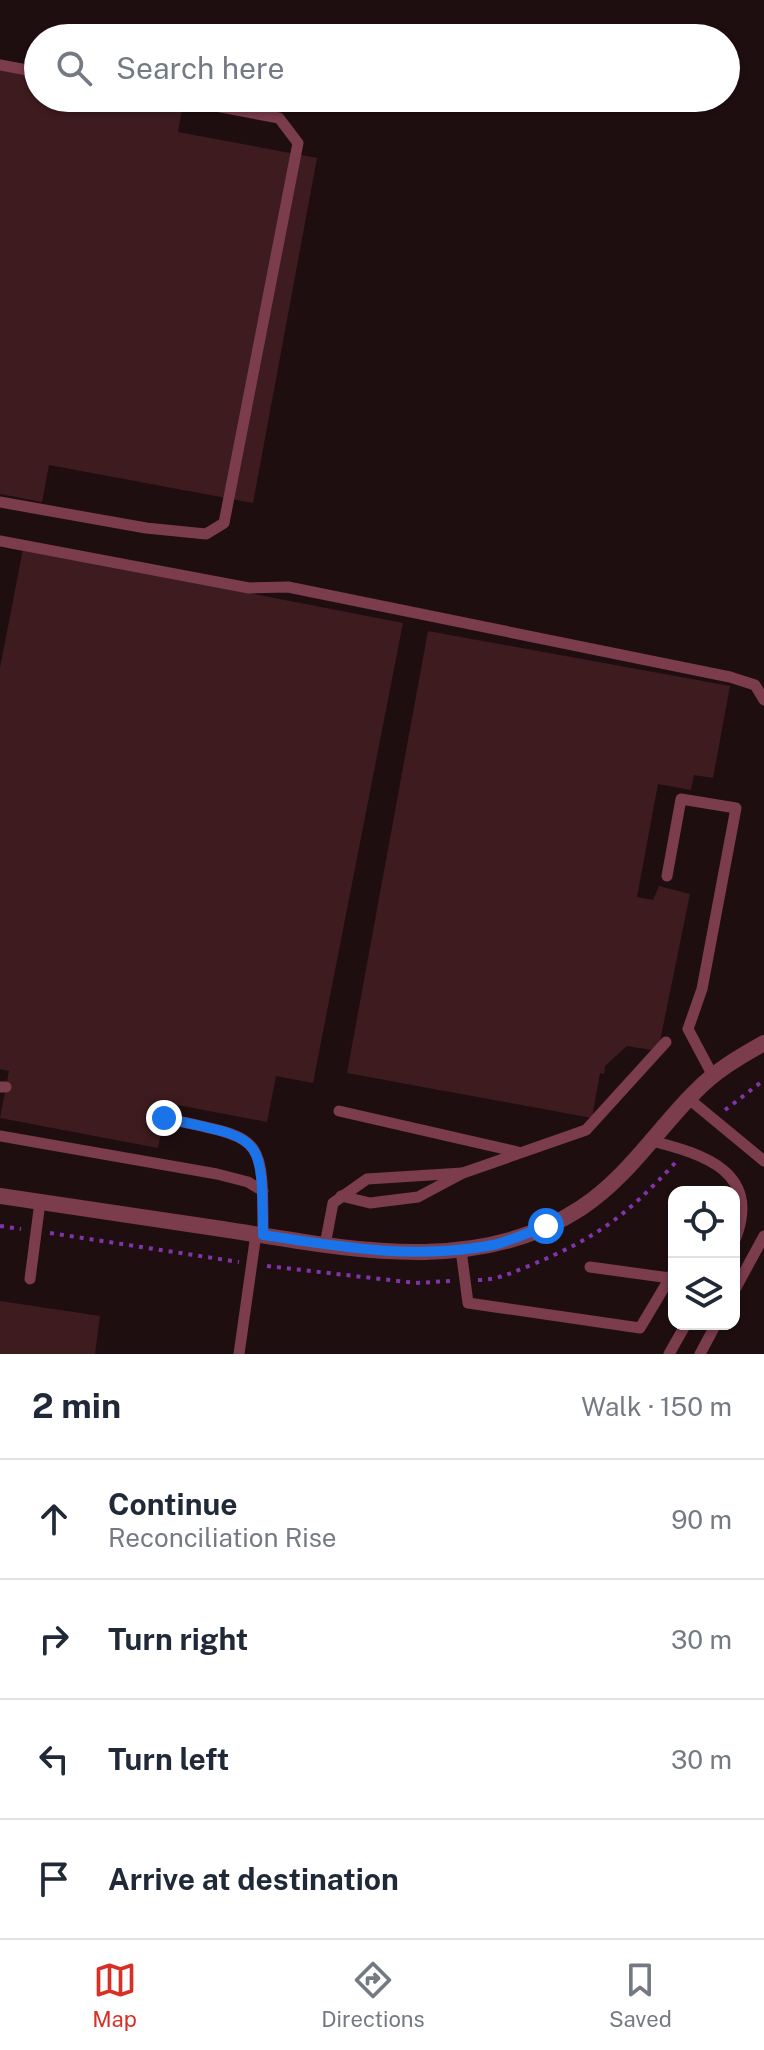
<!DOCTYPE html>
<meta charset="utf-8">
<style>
:root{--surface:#fff;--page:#f6f6f7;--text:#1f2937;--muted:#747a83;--line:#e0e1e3;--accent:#d93025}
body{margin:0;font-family:"Public Sans",sans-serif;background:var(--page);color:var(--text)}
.controls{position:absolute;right:24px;bottom:24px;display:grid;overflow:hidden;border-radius:16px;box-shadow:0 2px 6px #0004}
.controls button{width:72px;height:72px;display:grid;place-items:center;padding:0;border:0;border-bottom:2px solid var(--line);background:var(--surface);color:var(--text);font:40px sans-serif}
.stop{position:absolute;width:24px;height:24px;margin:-18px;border:6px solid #1a73e8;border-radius:50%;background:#fff}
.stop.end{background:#1a73e8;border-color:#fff;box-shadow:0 2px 8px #0008}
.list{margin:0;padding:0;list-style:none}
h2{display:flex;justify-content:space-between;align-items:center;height:104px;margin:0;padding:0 32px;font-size:34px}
h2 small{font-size:26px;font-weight:400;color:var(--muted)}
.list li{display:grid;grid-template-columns:52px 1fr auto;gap:24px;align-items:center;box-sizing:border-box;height:120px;padding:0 32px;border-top:2px solid var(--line)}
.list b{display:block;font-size:30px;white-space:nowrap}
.list p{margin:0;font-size:26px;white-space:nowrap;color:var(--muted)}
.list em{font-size:26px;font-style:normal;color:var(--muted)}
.icon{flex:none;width:44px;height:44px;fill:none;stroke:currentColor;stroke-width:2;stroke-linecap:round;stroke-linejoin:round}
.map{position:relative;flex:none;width:764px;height:1354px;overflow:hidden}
.search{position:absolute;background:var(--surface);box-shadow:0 2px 6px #0004;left:24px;right:24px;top:24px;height:88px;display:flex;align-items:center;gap:20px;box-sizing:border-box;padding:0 28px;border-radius:44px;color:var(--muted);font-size:30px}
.sheet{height:584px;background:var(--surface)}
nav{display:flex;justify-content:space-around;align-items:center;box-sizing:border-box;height:112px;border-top:2px solid var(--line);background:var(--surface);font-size:22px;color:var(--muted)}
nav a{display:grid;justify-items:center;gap:4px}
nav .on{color:var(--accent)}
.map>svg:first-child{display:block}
.building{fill:#3e1b1f}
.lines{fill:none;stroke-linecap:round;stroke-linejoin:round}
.path{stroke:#7f35a9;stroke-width:4;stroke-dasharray:4 6;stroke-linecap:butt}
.lane{stroke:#7b3c4c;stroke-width:11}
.street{stroke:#7b3c4c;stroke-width:16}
.route{stroke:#1a73e8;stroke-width:10}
</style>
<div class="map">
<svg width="764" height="1354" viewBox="0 0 764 1354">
<rect width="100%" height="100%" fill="#1f0e10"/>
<g class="building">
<polygon points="0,61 38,68 38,98 184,98 178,132 317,158 253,503 49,465 42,502 0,494"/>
<polygon points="23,549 403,623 313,1083 276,1076 267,1122 167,1103 158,1148 0,1118 9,1071 0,1069 0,668"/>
<polygon points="428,631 730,686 713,778 694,775 691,790 658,784 637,897 653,900 659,886 690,894 658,1051 627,1046 605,1066 604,1074 600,1073 592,1118 347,1073"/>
<polygon points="0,1301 100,1316 95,1354 0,1354"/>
</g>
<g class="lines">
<g class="path">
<polyline points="725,1110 764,1080"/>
<polyline points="0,1226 21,1229"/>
<polyline points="50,1233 239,1262"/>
<polyline points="267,1266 416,1283 450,1281"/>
<path d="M478,1280C498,1280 513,1272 531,1265C597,1238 627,1215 675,1163"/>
</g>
<g class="lane">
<polyline points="0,65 38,72"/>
<polyline points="0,502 146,528 206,534 224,523 298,143 279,118 173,98"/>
<polyline points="0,541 249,588 288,587 730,677 755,685 764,700"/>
<polyline points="667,876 681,799 736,808 702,989 688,1029 713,1076"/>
<polyline points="0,1087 6,1087"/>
<polyline points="689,1099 764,1161"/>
<polyline points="339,1111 518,1152"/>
<path d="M164,1118C263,1140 263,1131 263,1235"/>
<polyline points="0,1136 217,1174 248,1182 263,1191"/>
<path d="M652,1141C703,1154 764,1172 734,1242"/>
<polyline points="341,1196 370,1203 418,1197 463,1173 586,1130 666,1042"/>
<polyline points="325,1245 333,1203 367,1179 462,1173"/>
<polyline points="461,1250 468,1303 640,1328 674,1271"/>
<polyline points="590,1267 670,1278"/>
<polyline points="30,1279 40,1202"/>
<polyline points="734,1291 764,1236"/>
<polyline points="239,1354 256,1234"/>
<polyline points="669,1354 686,1324"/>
<polyline points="700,1354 716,1324"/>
</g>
<path class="street" d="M0,1196C74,1207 148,1218 222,1229C340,1247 473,1279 581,1208C627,1178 657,1130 695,1092C715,1071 739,1057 764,1043"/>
</g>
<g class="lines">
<path class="route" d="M164,1118C263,1140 262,1131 263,1235C340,1247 416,1260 493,1245C511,1241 529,1232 546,1226"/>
</g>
</svg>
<div class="controls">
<button><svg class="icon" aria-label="locate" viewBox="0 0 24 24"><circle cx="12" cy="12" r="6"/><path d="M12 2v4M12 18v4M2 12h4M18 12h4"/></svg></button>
<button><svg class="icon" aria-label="layers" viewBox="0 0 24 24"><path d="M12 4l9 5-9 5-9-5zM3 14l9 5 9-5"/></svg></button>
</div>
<div class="stop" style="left:546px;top:1226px"></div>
<div class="stop end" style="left:164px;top:1118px"></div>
<div class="search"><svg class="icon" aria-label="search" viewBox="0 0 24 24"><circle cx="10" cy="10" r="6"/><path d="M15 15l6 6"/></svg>Search here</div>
</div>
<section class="sheet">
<h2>2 min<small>Walk · 150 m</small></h2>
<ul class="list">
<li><svg class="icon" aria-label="ahead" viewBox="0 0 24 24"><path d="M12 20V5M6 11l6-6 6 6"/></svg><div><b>Continue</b><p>Reconciliation Rise</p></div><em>90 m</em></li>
<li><svg class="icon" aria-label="right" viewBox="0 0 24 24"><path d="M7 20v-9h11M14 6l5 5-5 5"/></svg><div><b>Turn right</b></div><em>30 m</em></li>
<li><svg class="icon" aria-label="left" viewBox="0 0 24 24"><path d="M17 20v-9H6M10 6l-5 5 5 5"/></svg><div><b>Turn left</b></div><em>30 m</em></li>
<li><svg class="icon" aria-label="arrive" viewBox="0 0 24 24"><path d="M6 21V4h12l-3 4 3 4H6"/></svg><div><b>Arrive at destination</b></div></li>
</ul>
</section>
<nav>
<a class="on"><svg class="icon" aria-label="map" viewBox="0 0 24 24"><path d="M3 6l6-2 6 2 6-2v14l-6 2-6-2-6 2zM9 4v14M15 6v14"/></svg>Map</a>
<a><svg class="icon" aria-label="directions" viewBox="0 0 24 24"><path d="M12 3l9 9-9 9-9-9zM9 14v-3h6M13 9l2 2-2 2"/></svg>Directions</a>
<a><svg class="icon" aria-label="saved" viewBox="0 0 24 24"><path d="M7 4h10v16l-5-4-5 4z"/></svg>Saved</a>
</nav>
